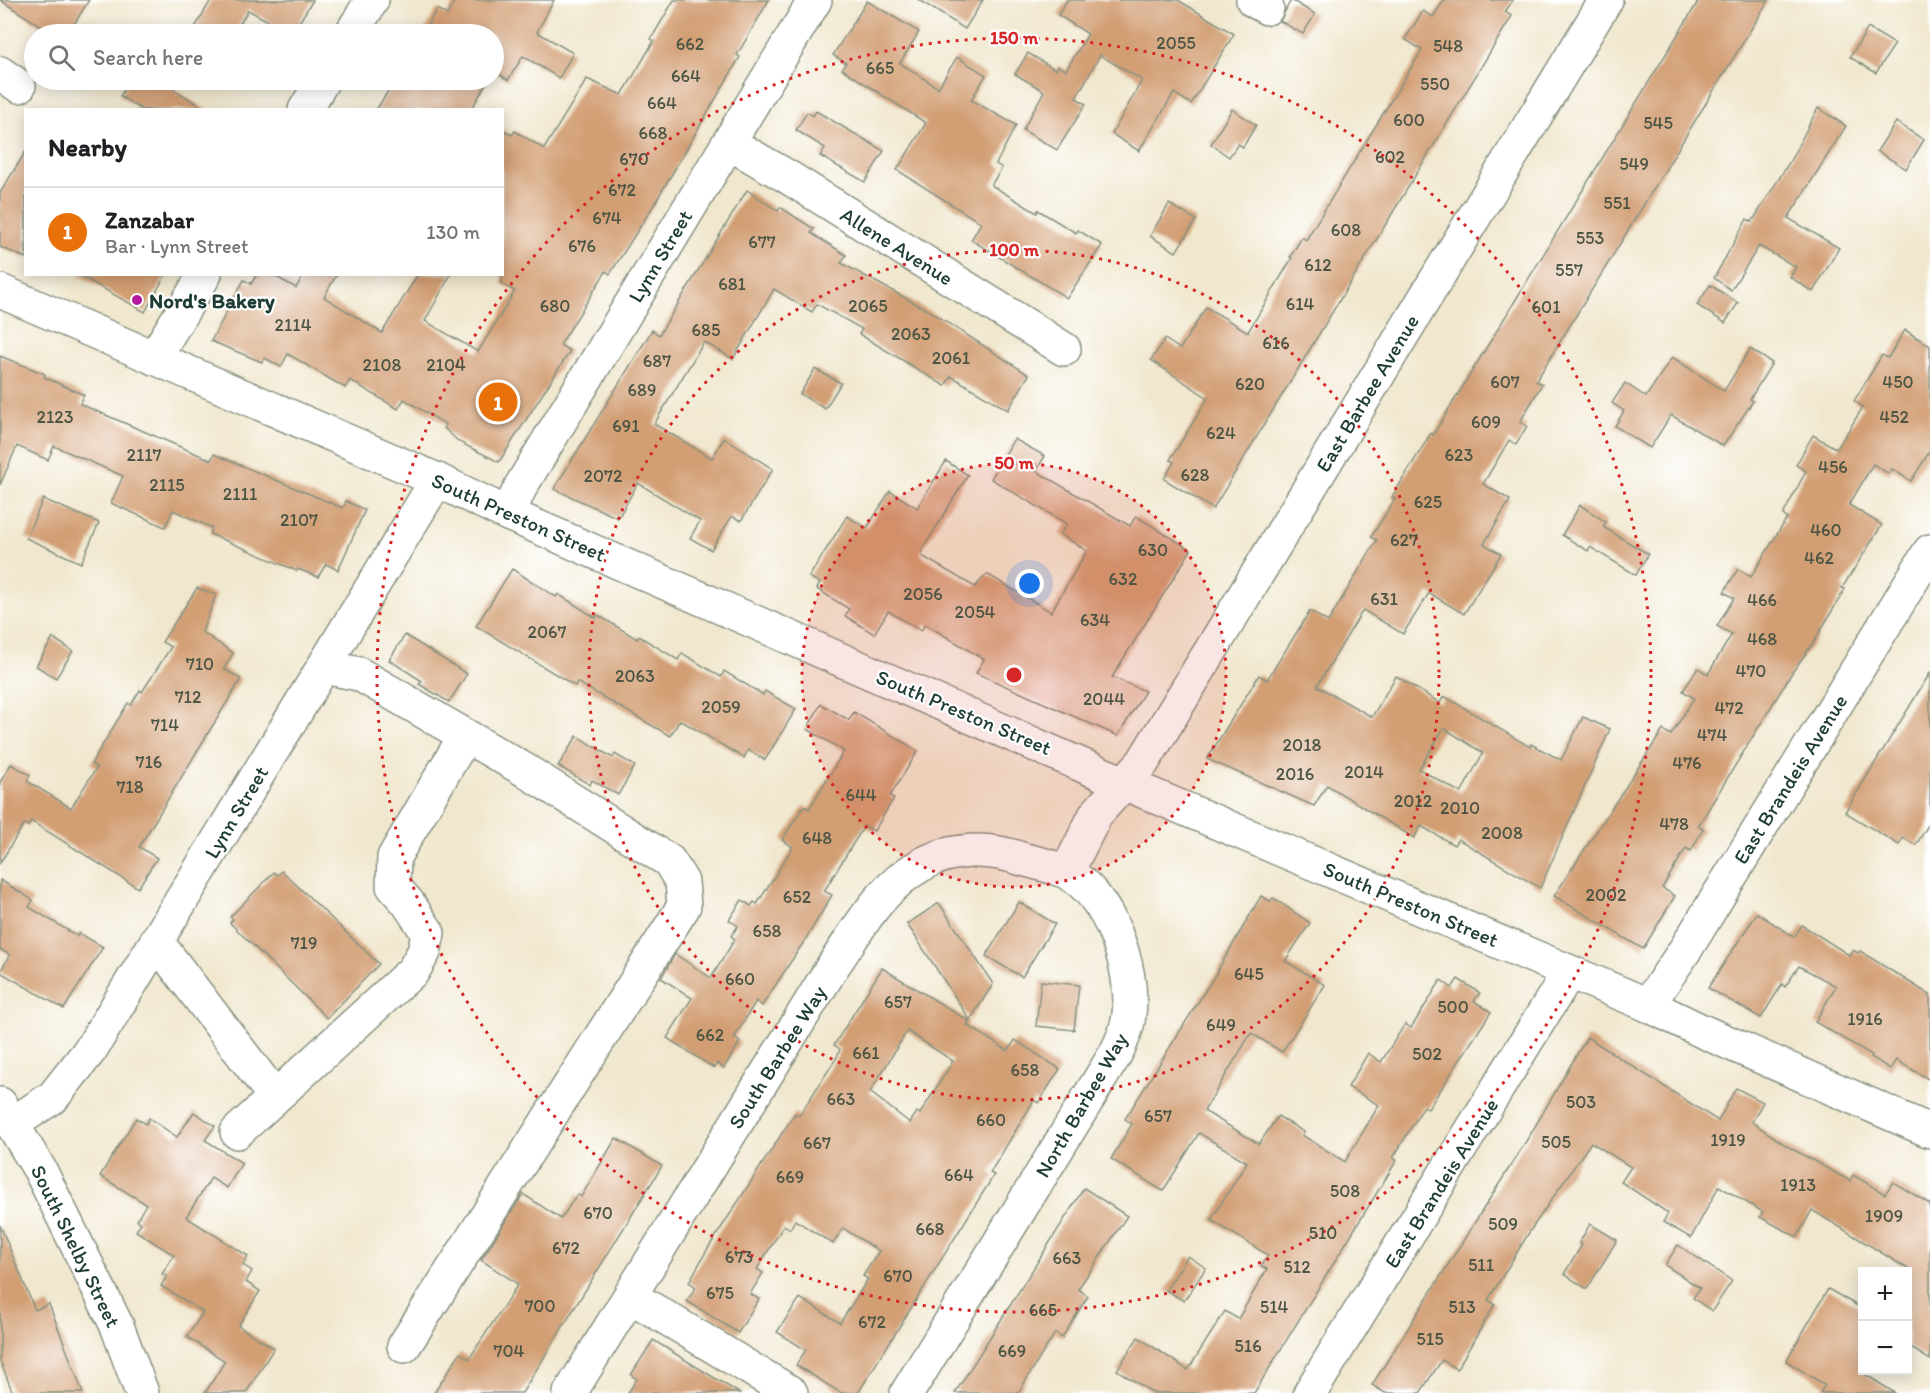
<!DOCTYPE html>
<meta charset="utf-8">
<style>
:root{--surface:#fff;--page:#f6f6f6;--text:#202124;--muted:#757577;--line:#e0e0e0;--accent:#b5179e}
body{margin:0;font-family:Itim,sans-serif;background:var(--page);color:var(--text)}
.controls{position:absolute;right:18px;bottom:18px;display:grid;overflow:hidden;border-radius:0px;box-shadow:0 3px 15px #0003}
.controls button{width:54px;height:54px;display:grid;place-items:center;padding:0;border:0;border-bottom:2px solid var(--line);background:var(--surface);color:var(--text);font:30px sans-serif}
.you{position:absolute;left:1030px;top:584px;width:21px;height:21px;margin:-15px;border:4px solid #fff;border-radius:50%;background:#1a73e8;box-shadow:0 0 0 9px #1a73e833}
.badge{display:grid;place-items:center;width:39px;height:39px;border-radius:50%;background:var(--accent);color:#fff;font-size:20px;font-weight:700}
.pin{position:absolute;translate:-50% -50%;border:3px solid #fff;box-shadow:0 2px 6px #0006}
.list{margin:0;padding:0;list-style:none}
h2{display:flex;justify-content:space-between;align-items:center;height:78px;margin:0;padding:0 24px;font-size:26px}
h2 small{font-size:20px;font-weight:400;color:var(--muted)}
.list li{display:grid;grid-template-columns:39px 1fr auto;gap:18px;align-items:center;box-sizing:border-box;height:90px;padding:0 24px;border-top:2px solid var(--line)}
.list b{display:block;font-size:22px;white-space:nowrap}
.list p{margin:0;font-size:20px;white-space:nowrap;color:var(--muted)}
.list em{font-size:20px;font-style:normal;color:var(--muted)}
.icon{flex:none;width:33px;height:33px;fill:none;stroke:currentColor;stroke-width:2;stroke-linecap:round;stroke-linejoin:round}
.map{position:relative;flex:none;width:1930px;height:1393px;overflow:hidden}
.search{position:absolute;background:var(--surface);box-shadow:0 3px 15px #0003;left:24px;top:24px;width:480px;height:66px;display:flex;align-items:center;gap:15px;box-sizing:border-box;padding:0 21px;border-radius:33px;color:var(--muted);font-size:22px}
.panel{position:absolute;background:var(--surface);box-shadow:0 3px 15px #0003;left:24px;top:108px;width:480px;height:168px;border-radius:0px}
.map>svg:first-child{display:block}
.building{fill:#d29e73;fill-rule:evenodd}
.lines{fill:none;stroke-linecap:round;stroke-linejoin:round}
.street-casing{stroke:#889281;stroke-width:36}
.secondary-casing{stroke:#889281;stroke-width:36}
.street{stroke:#fff;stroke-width:33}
.secondary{stroke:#fff;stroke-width:33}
.ring{fill:none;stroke:#d62828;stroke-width:3;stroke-dasharray:3 6}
.poi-dot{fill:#b5179e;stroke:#fff;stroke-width:2}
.labels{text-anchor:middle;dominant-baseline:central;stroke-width:4.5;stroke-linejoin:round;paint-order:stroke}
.number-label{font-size:18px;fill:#4c5544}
.street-label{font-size:21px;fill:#1f3d34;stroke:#fff}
.poi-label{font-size:21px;font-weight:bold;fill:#1f3d34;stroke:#fff;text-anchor:start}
.centre{fill:#d62828;stroke:#fff;stroke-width:3}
.ring-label{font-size:18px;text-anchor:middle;font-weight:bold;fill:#d62828;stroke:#fff;stroke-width:4.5;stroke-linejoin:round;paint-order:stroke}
</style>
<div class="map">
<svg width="1930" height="1393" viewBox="0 0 1930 1393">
<rect width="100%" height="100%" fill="#fff"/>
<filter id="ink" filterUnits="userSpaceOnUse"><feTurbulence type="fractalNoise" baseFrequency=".0167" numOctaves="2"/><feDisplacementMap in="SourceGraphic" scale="12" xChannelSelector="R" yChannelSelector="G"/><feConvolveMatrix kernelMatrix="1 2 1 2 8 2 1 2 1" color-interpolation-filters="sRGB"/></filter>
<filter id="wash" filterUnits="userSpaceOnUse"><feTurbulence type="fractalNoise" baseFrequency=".008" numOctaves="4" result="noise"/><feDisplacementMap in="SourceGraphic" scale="24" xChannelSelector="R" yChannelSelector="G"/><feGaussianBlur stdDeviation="1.35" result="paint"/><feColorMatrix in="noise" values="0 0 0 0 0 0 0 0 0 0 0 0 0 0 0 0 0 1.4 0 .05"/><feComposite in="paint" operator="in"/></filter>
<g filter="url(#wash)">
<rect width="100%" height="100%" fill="#f0e7ce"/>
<g id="blocks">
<g class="building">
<polygon points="0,0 89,0 68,34 53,34"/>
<polygon points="211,0 313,0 292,34 248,10 234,34 191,34"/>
<polygon points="455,0 554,0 537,32 573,53 559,78 523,56 508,80 494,71 494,34 422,34 437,9 447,15"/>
<polygon points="674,0 769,0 737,55 740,57 652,208 610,274 606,271 560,345 570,351 499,462 459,442 444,428 445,424 404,399 398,409 350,380 345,388 288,354 281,367 265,358 262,362 211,341 244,280 251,284 257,274 271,274 296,288 304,274 337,274 324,297 382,333 418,274 451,274 425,321 478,352 515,291 502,284 502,129 512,135 515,131 544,149 587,79 622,95 654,41 651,39"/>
<polygon points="919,0 983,0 965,29"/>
<polygon points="1067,0 1178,0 1234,34 1191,104 1174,93 1139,151 1112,134 1142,80 1100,55 1076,98 1086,104 1057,150 1023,130 1044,91 1015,74 1028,53 1056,70 1058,66 1066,70 1088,34 1058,15"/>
<polygon points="1291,0 1315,14 1303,34 1280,21"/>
<polygon points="1444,0 1513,0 1505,12 1512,16 1213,509 1164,479 1174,462 1170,460 1208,398 1151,360 1165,339 1180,349 1206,307 1248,332 1292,258 1290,257 1302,237 1306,240 1422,50 1405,39 1423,11 1433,17"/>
<path d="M1699,0H1769L1536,381L1542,384L1520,422L1527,426L1516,445L1509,440L1483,484L1510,500L1484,544L1501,554L1464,614L1429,593L1403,634L1363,610L1317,686L1372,717L1396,676L1440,703L1444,696L1530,747L1531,744L1561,760L1583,717L1610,729L1540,888L1458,839L1454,845L1421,826L1414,838L1327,785L1314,806L1207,759L1259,675L1267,680L1310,611L1328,622L1377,540L1371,537L1395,499L1392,497L1431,433L1433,435ZM1444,728L1483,753L1461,793L1419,769Z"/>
<polygon points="867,1 919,32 900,63 938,88 957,57 986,75 971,100 1016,125 996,164 1002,168 991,185 1037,213 1038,210 1076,233 1078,230 1102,245 1067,298 971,240 981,223 897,170 926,123 842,69 846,63 833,55"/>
<polygon points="1868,28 1895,44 1876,73 1850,57"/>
<polygon points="130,80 175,80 170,87 207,110 142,110 120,96"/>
<polygon points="395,80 488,80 471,110 376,110"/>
<polygon points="1818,108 1846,126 1788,218 1839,248 1813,292 1790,277 1796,267 1759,246 1731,290 1714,278 1747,219 1752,222 1790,161"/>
<polygon points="1232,109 1256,125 1243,147 1238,144 1229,157 1211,144"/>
<polygon points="816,111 884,151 865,182 820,156 825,148 796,130 807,112 813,116"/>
<polygon points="1896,122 1924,140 1906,169 1877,151"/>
<polygon points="26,151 26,258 0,247 0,193"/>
<polygon points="747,190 778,211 780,207 814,229 811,233 846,255 841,263 931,312 1029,375 1008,410 951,376 945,386 859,334 862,329 817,304 812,312 774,289 733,359 704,342 654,424 712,458 724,438 773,469 741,521 732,516 711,550 690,538 700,521 638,483 618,518 554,489 652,330 659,335"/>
<polygon points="1169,204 1196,220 1176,252 1150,236"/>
<polygon points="77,274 166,274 145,312"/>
<polygon points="1710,285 1738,303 1725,323 1697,305"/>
<polygon points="1905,330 1930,346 1930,451 1911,481 1892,469 1889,474 1873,464 1849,505 1882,525 1842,588 1845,589 1814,642 1793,671 1698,826 1703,829 1691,851 1686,848 1662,888 1675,896 1643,949 1554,896 1663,730 1671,735 1694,698 1683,691 1698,668 1708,674 1732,634 1717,626 1734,598 1724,592 1738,569 1751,577 1787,518 1783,515 1806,471 1796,465 1813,435 1837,449 1863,407 1854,401 1882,355 1888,358"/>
<polygon points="1750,349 1772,363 1750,399 1753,401 1723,446 1671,415 1650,448 1615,426 1624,411 1612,403 1625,383 1646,397 1672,357 1724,391"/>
<polygon points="0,356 45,374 44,377 84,395 80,404 211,460 214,454 343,508 346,501 365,510 338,570 326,564 318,577 298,569 297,571 210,534 212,528 173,510 165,527 111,503 123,476 54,446 48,460 17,446 0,485"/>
<polygon points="815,369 841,383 825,409 800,394"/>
<polygon points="1014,439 1045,456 1036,471 1130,526 1136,516 1191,550 1112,677 1145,691 1118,736 976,673 984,659 925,624 921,631 888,611 874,634 845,616 849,609 817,589 820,583 809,577 847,516 867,528 890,491 917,508 946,461 968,475 921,552 922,556 975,587 987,574 1051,612 1087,551 1060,534 1067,524 991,479"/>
<polygon points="43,499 99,523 81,563 26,538"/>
<polygon points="1580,505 1606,522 1603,527 1648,554 1636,575 1590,547 1588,551 1562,535"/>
<polygon points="512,569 556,597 558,594 596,618 598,615 637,639 639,636 678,660 682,653 721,677 724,671 763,695 765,691 796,709 765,760 748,750 744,758 680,720 670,736 577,682 575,686 476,626"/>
<polygon points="197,588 216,595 202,632 233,653 224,669 241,679 139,847 157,858 138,888 31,821 28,826 24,824 0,863 0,782 11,764 30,775 27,781 71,808 97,767 91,764 128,703 131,705 140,690 142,692 171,647 162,642"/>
<polygon points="405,635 467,674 449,702 419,684 422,681 389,660"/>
<polygon points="53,638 73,651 56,678 36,666"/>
<polygon points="1930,673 1930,822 1916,845 1903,838 1899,845 1845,812"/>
<polygon points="821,704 849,720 854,712 918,751 890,796 894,798 874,831 864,826 824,891 832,895 807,937 762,1006 756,1001 734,1038 740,1042 724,1068 717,1063 714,1068 667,1038 692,998 661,978 675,954 711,978 735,939 731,936 738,926 729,920 742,900 751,906 754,902 757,904 793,847 782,840 804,806 809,809 844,751 807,729"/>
<polygon points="577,736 613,758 615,754 635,766 618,795 592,780 590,785 558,766"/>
<polygon points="282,871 379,964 327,1018 230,923 233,919 230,917 274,872 277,875"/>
<polygon points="0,880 33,900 29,907 77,936 79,933 103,947 64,1009 0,972 10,955 0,949"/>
<polygon points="1261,896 1270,901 1273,898 1310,923 1285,961 1325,985 1282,1052 1251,1033 1204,1111 1259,1144 1278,1116 1304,1132 1302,1135 1345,1162 1379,1105 1348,1087 1368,1053 1381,1062 1405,1024 1411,1028 1441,980 1452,988 1458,979 1480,993 1474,1001 1491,1012 1428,1109 1424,1106 1393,1158 1397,1160 1254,1393 1153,1393 1117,1370 1138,1337 1188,1370 1225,1311 1238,1319 1267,1269 1261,1266 1268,1255 1211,1220 1247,1162 1199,1133 1163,1191 1111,1159 1132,1124 1125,1119 1215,975"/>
<polygon points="1019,902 1055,924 1022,977 986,956"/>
<polygon points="939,903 993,984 970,1020 907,924"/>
<polygon points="1757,913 1794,937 1802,925 1849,955 1853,950 1858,953 1860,951 1930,995 1930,1080 1896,1060 1890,1069 1871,1057 1872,1055 1815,1022 1836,986 1799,966 1785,987 1782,984 1761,1018 1708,988"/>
<path d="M882,968L969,1021L967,1025L1008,1051L1015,1040L1060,1069L1038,1103L1034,1100L990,1173L994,1175L858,1393H841L796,1365L806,1350L777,1332L800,1298L840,1323L868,1279L863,1276L879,1251L843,1228L833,1244L795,1220L790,1229L784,1225L757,1269L763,1273L750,1294L759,1299L738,1333L687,1301L696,1287L689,1282L707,1250L795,1113L799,1116L837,1057L840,1049L834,1045ZM907,1031L953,1061L920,1114L917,1112L910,1123L870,1092Z"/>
<polygon points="1041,981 1079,985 1074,1030 1036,1026"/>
<polygon points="1587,1037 1718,1121 1736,1088 1763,1102 1752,1122 1787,1146 1850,1181 1853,1175 1885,1194 1893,1182 1930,1204 1930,1360 1908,1346 1908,1269 1812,1210 1797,1237 1760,1217 1763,1212 1719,1186 1691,1238 1663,1222 1668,1213 1621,1182 1631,1167 1591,1142 1530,1231 1488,1300 1495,1304 1457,1369 1442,1360 1420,1393 1385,1393 1372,1385 1530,1135"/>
<polygon points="194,1112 215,1126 205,1140 242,1163 227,1188 211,1178 186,1217 248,1256 243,1265 252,1271 246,1282 260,1291 238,1326 274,1348 246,1393 205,1393 225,1361 187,1337 203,1312 161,1286 167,1276 162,1274 174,1255 136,1231 141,1223 137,1220 146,1204 100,1176 136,1118 146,1124 149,1118 177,1137"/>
<polygon points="616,1138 662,1166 522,1393 434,1393 460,1353 469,1359 518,1284 481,1260 523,1194 561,1219 577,1194 581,1197"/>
<polygon points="1084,1188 1127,1216 1078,1289 1088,1296 1062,1338 1055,1333 1018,1393 955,1393"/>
<polygon points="1590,1224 1617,1240 1587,1289 1564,1274 1582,1245 1579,1243"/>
<polygon points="0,1225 35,1310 49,1304 83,1393 13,1393 0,1361"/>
<polygon points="1678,1245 1732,1281 1712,1311 1693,1298 1700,1288 1665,1265"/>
<polygon points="1188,1256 1206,1268 1184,1301 1166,1290"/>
<polygon points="1828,1289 1863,1309 1863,1373 1895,1393 1820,1393 1825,1385 1786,1361"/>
<polygon points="653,1340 739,1393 628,1393 637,1379 631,1375"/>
</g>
</g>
</g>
<g filter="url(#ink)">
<use href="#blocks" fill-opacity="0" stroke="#889281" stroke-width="1.5"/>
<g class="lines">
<defs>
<g id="street">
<polyline points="1253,0 1267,8"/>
<polyline points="351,34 372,0"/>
<polyline points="0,73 19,86"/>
<polyline points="305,110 323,80"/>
<polyline points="729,143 788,177 1064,349"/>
<polyline points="154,358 205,274"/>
<polyline points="508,514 521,486 815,0"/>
<polyline points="325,667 359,674 523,769 669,861 682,882 684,906 404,1346"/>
<polyline points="1067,872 1096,814 1143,762 1606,0"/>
<polyline points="157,942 275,1097"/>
<polyline points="237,1132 413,971 424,952 428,933 408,903 393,886 394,857 465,736"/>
<polyline points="630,1296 791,1393"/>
<path d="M570,1393L833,966C859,928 880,888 921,865C953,847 990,848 1022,859C1036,863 1053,866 1066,872C1109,893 1135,970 1129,1014C1128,1028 1122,1041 1116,1053L907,1393"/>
<polyline points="1310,1393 1569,972"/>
</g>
<g id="secondary">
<polyline points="0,291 437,480 508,514 1086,767 1648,1005 1704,1032 1930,1131"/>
<polyline points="1648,1005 1687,947 1930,551"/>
<polyline points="0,1104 40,1170 117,1326 142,1393"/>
<polyline points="12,1124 53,1097 91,1049 437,480"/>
</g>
</defs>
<use href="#street" class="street-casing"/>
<use href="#secondary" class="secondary-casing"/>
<use href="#street" class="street"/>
<use href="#secondary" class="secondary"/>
</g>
</g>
<circle cx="1014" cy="675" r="212" fill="#d62828" fill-opacity=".12"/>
<g class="ring">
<circle cx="1014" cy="675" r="212"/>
<circle cx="1014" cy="675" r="425"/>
<circle cx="1014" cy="675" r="637"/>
</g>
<circle class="poi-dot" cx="137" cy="300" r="6"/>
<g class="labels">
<g class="number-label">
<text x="1176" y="43">2055</text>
<text x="690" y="44">662</text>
<text x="1448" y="46">548</text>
<text x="880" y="68">665</text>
<text x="686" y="76">664</text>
<text x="1435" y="84">550</text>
<text x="662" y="103">664</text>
<text x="1409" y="120">600</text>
<text x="1658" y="123">545</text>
<text x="653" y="133">668</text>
<text x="1390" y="157">602</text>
<text x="634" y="159">670</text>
<text x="1634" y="164">549</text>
<text x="622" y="190">672</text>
<text x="1617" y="203">551</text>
<text x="607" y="218">674</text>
<text x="1346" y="230">608</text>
<text x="1590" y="238">553</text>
<text x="762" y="242">677</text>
<text x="582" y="246">676</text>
<text x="1318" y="265">612</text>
<text x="1569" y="270">557</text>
<text x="732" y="284">681</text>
<text x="1300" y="304">614</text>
<text x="555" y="306">680</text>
<text x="868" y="306">2065</text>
<text x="1546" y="307">601</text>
<text x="293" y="325">2114</text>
<text x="706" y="330">685</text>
<text x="911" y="334">2063</text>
<text x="1276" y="343">616</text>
<text x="951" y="358">2061</text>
<text x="657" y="361">687</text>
<text x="382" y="365">2108</text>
<text x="446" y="365">2104</text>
<text x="1505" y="382">607</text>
<text x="1898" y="382">450</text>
<text x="1250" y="384">620</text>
<text x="642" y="390">689</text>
<text x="55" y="417">2123</text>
<text x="1894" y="417">452</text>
<text x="1486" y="422">609</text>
<text x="626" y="426">691</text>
<text x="1221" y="433">624</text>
<text x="144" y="455">2117</text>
<text x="1459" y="455">623</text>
<text x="1833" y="467">456</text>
<text x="1195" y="475">628</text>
<text x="603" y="476">2072</text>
<text x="167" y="485">2115</text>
<text x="240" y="494">2111</text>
<text x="1428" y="502">625</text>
<text x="299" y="520">2107</text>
<text x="1826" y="530">460</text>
<text x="1404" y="540">627</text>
<text x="1153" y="550">630</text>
<text x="1819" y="558">462</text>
<text x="1123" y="579">632</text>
<text x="923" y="594">2056</text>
<text x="1384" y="599">631</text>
<text x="1762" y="600">466</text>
<text x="975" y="612">2054</text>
<text x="1095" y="620">634</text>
<text x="547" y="632">2067</text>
<text x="1762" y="639">468</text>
<text x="200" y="664">710</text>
<text x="1751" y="671">470</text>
<text x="635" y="676">2063</text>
<text x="188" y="697">712</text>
<text x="1104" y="699">2044</text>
<text x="721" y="707">2059</text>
<text x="1729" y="708">472</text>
<text x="165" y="725">714</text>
<text x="1712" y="735">474</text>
<text x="1302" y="745">2018</text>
<text x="149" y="762">716</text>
<text x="1687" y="763">476</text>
<text x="1364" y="772">2014</text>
<text x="1295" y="774">2016</text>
<text x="130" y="787">718</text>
<text x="861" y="795">644</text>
<text x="1413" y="801">2012</text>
<text x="1460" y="808">2010</text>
<text x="1674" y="824">478</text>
<text x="1502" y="833">2008</text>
<text x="817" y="838">648</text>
<text x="1606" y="895">2002</text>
<text x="797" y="897">652</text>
<text x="767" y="931">658</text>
<text x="304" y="943">719</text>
<text x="1249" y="974">645</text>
<text x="740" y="979">660</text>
<text x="898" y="1002">657</text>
<text x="1453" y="1007">500</text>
<text x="1865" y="1019">1916</text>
<text x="1221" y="1025">649</text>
<text x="710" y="1035">662</text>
<text x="866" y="1053">661</text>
<text x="1427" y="1054">502</text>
<text x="1025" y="1070">658</text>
<text x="841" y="1099">663</text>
<text x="1581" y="1102">503</text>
<text x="1158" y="1116">657</text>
<text x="991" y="1120">660</text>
<text x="1728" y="1140">1919</text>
<text x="1556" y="1142">505</text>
<text x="817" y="1143">667</text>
<text x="959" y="1175">664</text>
<text x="790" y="1177">669</text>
<text x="1798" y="1185">1913</text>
<text x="1345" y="1191">508</text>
<text x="598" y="1213">670</text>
<text x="1884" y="1216">1909</text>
<text x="1503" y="1224">509</text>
<text x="930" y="1229">668</text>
<text x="1323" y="1233">510</text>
<text x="566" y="1248">672</text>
<text x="739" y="1257">673</text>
<text x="1067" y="1258">663</text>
<text x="1481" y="1265">511</text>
<text x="1297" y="1267">512</text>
<text x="898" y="1276">670</text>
<text x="720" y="1293">675</text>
<text x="540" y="1306">700</text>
<text x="1274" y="1307">514</text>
<text x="1462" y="1307">513</text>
<text x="1043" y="1310">665</text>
<text x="872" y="1322">672</text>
<text x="1430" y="1339">515</text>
<text x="1248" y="1346">516</text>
<text x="509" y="1351">704</text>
<text x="1012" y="1351">669</text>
</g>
<g class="street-label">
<text transform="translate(897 246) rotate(32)">Allene Avenue</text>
<text transform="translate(660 256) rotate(-59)">Lynn Street</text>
<text transform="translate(1367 393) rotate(-59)">East Barbee Avenue</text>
<text transform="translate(519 517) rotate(24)">South Preston Street</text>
<text transform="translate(964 712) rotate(23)">South Preston Street</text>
<text transform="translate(1790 779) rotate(-58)">East Brandeis Avenue</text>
<text transform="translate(236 812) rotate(-59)">Lynn Street</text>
<text transform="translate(1411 904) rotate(23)">South Preston Street</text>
<text transform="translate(777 1057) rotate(-58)">South Barbee Way</text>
<text transform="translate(1081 1105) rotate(-60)">North Barbee Way</text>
<text transform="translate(1441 1183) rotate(-58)">East Brandeis Avenue</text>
<text transform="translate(76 1246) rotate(64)">South Shelby Street</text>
</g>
<g class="poi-label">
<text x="149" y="300">Nord's Bakery</text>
</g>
</g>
<circle cx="1014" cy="675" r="9" class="centre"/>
<g class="ring-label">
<text x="1014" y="44">150 m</text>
<text x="1014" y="256">100 m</text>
<text x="1014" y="469">50 m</text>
</g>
</svg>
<div class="controls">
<button>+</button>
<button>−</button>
</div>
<div class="you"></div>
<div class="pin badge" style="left:498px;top:402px;background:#e8710a">1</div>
<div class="search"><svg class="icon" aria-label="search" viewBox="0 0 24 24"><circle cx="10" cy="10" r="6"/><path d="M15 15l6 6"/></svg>Search here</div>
<section class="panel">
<h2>Nearby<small></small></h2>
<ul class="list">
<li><span class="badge" style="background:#e8710a">1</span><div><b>Zanzabar</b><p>Bar · Lynn Street</p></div><em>130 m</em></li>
</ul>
</section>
</div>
